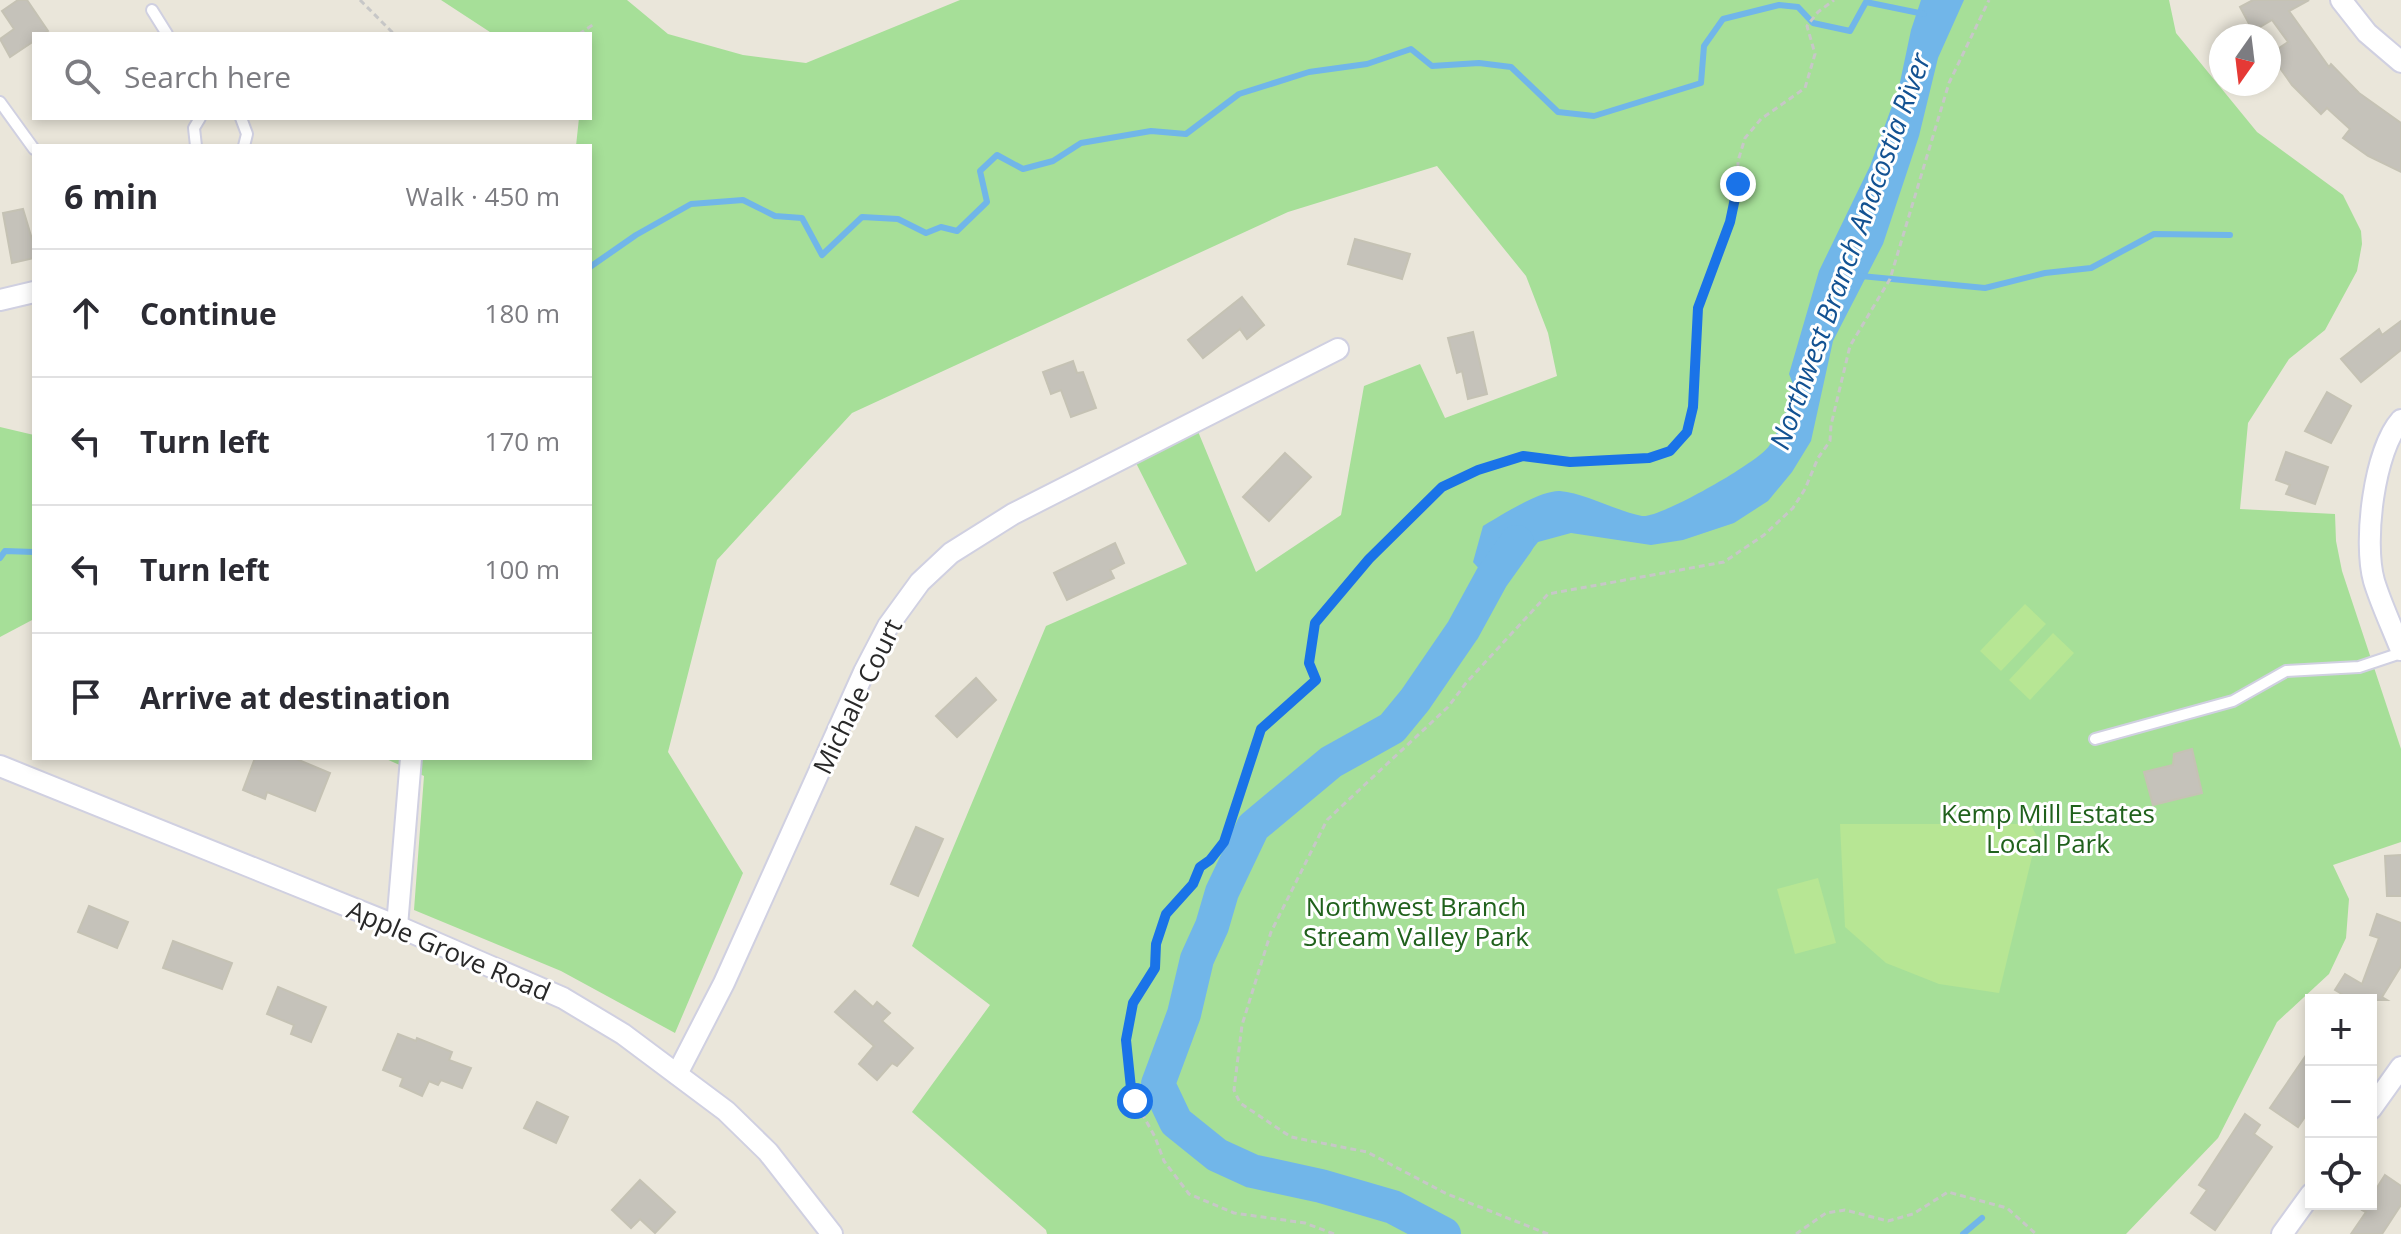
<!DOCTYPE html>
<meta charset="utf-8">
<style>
:root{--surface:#fff;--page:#f7f7f7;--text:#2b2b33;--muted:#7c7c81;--line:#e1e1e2}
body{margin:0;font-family:"Open Sans",sans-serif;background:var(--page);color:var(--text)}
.controls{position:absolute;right:24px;bottom:24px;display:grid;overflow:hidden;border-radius:0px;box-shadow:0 4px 12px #0003}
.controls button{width:72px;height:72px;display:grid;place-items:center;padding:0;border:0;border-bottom:2px solid var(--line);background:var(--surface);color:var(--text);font:40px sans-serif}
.compass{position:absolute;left:2209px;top:24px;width:72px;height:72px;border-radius:50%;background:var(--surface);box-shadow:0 4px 12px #0003;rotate:194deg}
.stop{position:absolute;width:24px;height:24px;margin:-18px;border:6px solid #1a73e8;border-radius:50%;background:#fff}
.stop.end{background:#1a73e8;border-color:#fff;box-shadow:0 2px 8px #0008}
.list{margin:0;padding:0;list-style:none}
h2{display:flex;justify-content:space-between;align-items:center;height:104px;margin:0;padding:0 32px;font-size:34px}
h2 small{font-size:26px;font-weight:400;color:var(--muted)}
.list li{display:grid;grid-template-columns:52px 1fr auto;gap:24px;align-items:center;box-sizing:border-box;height:128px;padding:0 32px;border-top:2px solid var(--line)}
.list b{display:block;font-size:30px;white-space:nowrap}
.list em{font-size:26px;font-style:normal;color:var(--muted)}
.icon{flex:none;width:44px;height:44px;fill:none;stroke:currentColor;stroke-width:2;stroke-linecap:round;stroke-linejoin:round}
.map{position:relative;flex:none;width:2401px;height:1234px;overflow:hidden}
.search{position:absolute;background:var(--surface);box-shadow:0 4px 12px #0003;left:32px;top:32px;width:560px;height:88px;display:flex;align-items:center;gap:20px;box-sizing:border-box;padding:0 28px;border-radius:0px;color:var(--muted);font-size:30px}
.panel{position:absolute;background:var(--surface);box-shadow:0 4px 12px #0003;left:32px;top:144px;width:560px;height:616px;border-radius:0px}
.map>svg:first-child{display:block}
.green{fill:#a6df98}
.pitch{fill:#b7e694}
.water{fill:#71b6e9}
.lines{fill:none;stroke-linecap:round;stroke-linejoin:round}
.stream{stroke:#71b6e9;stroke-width:6}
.river{stroke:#71b6e9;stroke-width:34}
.building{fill:#c5c2ba;stroke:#c5c2b4;stroke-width:2}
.lane-casing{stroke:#d0d0e1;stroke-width:14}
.street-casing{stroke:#d0d0e1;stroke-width:24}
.path{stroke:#c7c7c7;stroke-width:3;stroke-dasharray:6 4;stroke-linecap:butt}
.lane{stroke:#fff;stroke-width:10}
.street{stroke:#fff;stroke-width:20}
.route{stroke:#1a73e8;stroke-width:10}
.labels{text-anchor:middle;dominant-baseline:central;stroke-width:6;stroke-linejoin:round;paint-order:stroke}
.street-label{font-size:26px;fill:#282828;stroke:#fff}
.park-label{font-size:26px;fill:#20611c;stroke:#fff}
.water-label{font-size:28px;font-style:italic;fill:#135292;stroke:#fff}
</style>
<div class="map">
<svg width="2401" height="1234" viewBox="0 0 2401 1234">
<rect width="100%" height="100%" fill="#eae6da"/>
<g class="green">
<polygon points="441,0 627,0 668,34 743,55 806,63 960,0 2169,0 2176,33 2257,132 2343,195 2361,231 2362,244 2357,271 2325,330 2289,359 2248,423 2240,509 2335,514 2336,541 2342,571 2401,749 2401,842 2333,865 2349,899 2346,938 2329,974 2277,1022 2218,1138 2126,1234 1047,1234 1046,1230 912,1112 990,1005 912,946 1046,626 1187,564 1135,461 1197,429 1256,572 1341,515 1364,386 1420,364 1445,418 1557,376 1548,333 1526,276 1437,166 1288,212 852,413 717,560 668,752 743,873 675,1033 561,971 414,910 424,776 384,758 590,758 590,146 576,146 579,118 590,118 590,34 493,34"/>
<polygon points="0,427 34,435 34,619 0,637"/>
</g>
<g class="pitch">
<polygon points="2025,604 2046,624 2001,671 1980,651"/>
<polygon points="2053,633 2074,653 2030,700 2009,680"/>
<polygon points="1840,824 2030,824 2037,836 1999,993 1939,984 1886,963 1845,927"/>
<polygon points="1818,878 1836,943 1795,954 1777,889"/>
</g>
<path class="water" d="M1921,0H1964L1938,58L1919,136L1883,244L1833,341L1811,441L1792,472L1768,501L1734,523L1683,540L1651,545L1571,533L1538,542L1499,591L1473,562L1483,526C1500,516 1540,490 1560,491C1584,493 1617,511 1642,516C1659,519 1759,462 1769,446C1780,431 1785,409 1796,392L1789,374L1819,271L1870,166L1899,87L1911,30Z"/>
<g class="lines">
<g class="stream">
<polyline points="590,267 636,235 691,204 743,200 775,216 802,218 822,255 862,217 898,219 926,233 941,227 957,231 987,202 980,171 997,155 1023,169 1053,161 1081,143 1151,131 1186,134 1239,94 1309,72 1367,64 1411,49 1432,66 1479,63 1511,67 1558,112 1594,116 1701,83 1704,46 1723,19 1779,5 1798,7 1813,23 1850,31 1866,2 1924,14"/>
<polyline points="1861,276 1985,288 2045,273 2091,268 2154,234 2230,235"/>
<polyline points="0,558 5,551 34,552"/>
<polyline points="1963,1234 1982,1218"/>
</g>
<polyline class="river" points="1444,1234 1393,1207 1321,1186 1252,1171 1217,1155 1176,1122 1158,1084 1184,1014 1197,959 1212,926 1222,892 1253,827 1331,762 1392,728 1415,700 1463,630 1492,577 1517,542"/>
</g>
<g class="building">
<polygon points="18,0 27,0 48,31 43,34 34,34 34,41 10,57 0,39 14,29 2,11"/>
<polygon points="2253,0 2309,0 2289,11 2329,67 2331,64 2359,93 2401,123 2401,172 2368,156 2343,138 2350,129 2327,108 2321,114 2292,85 2270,54 2288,42 2272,20 2253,31 2240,7"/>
<polygon points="23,209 34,246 34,258 12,263 3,213"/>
<polygon points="1355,239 1410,254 1402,279 1348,264"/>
<polygon points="1242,297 1264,325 1247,339 1240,329 1203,358 1188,340"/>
<polygon points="2401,321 2401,350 2361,382 2341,359 2379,329 2382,335"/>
<polygon points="1473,332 1487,394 1468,399 1462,371 1457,373 1448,338"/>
<polygon points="1073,361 1077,373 1083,372 1096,408 1071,417 1061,390 1051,394 1043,372"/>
<polygon points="2327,392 2351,406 2331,443 2305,431"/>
<polygon points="2286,452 2328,467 2315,504 2286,494 2290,485 2276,480"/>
<polygon points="1285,453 1311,477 1269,521 1243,497"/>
<polygon points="1115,543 1124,563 1110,570 1114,578 1067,600 1054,573"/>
<polygon points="976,678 996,700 957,737 936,716"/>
<polygon points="2192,749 2202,793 2153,805 2144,772 2173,765 2174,754"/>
<polygon points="255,758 294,758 330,773 315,811 267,792 265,799 243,790"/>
<polygon points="916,827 943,839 918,896 891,884"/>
<polygon points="2401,855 2401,896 2387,896 2385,856"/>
<polygon points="89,906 128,922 117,948 78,932"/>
<polygon points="2377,914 2401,923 2401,966 2382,997 2387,1000 2352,1000 2335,990 2345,974 2362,984 2379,938 2370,935"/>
<polygon points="173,941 232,963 222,989 163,968"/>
<polygon points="278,987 326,1007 311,1042 291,1034 294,1025 267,1014"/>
<polygon points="855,991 873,1007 877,1002 890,1013 882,1021 913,1048 897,1066 892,1063 877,1080 859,1064 874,1046 835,1012"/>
<polygon points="398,1034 416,1041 417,1038 452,1052 449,1060 471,1068 462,1088 441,1080 438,1085 429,1081 422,1096 400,1086 403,1078 383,1070"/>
<polygon points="2311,1048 2311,1108 2298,1127 2270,1108"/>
<polygon points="537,1102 568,1117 556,1143 524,1128"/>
<polygon points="2245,1114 2260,1125 2254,1134 2272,1147 2215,1230 2191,1213 2207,1190 2199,1185"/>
<polygon points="2385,1175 2401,1186 2401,1205 2382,1234 2351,1234 2366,1212 2362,1210 2366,1204 2371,1204 2371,1197"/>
<polygon points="640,1180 675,1212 655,1233 640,1219 631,1228 612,1210"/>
</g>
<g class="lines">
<defs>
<g id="lane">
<polyline points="152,10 167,34"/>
<polyline points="0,102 34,149"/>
<polyline points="241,118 247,134 244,146"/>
<polyline points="196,146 194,128 200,118"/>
<polyline points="2095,739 2233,701 2286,671 2359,667 2401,653"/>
</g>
<g id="street">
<polyline points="2341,0 2367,33 2401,62"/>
<polyline points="0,300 34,292"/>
<path d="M2401,420C2374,450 2363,542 2374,581C2381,604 2392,627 2401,650"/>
<polyline points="0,766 397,926 563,998 623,1034 726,1111 768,1152 832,1234"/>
<polyline points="397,926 411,758"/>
<polyline points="677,1074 724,983 864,672 888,626 920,582 951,553 1013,514 1338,349"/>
<polyline points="2371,1109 2401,1067"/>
<polyline points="2282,1234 2311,1194"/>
</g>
</defs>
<use href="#lane" class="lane-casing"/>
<use href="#street" class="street-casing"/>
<g class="path">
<polyline points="360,0 394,34"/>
<polyline points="579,34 594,24"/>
<polyline points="1334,1234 1305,1223 1234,1213 1189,1194 1164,1161 1155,1137 1135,1101 1131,1088 1126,1040 1133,1003 1155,968 1156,944 1166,914 1193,884 1200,867 1210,860 1224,842 1261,729 1316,680 1309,663 1315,623 1369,559 1442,487 1478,470 1523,456 1570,462 1649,458 1670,451 1687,432 1693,407 1698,308 1730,222 1738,184 1738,161 1745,138 1761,119 1805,88 1815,54 1807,26 1818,12 1834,0"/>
<polyline points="1548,1234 1447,1194 1367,1152 1291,1137 1240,1103 1234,1090 1242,1025 1271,932 1327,820 1448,707 1466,683 1548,594 1724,562 1764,535 1793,508 1805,489 1818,458 1830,441 1831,425 1850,346 1890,279 1949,83 1989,0"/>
<polyline points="1796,1234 1826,1213 1845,1210 1888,1221 1913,1214 1948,1192 2007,1208 2036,1234"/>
</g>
<use href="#lane" class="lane"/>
<use href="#street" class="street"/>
</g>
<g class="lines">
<polyline class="route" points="1135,1101 1131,1088 1126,1040 1133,1003 1155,968 1156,944 1166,914 1193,884 1200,867 1210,860 1224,842 1261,729 1316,680 1309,663 1315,623 1369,559 1442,487 1478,470 1523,456 1570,462 1649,458 1670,451 1687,432 1693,407 1698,308 1730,222 1738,184"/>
</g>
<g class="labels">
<g class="street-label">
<text transform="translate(857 696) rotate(-64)">Michale Court</text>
<text transform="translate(449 950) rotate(23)">Apple Grove Road</text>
</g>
<g class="park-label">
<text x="2048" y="813">Kemp Mill Estates<tspan x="2048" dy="30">Local Park</tspan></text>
<text x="1416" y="906">Northwest Branch<tspan x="1416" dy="30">Stream Valley Park</tspan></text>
</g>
<g class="water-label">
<text transform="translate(1849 251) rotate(-70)">Northwest Branch Anacostia River</text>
</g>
</g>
</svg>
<div class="controls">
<button>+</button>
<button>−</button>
<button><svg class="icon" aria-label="locate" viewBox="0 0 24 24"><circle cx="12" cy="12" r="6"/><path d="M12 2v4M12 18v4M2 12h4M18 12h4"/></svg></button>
</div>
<svg class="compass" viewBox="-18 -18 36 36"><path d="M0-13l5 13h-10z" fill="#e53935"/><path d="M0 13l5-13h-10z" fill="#7c7c81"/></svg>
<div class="stop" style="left:1135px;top:1101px"></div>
<div class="stop end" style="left:1738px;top:184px"></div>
<div class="search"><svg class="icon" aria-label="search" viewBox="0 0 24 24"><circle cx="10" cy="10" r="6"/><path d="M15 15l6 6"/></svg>Search here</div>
<section class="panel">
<h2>6 min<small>Walk · 450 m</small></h2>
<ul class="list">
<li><svg class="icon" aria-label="ahead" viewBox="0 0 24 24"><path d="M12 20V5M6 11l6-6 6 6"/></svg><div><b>Continue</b></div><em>180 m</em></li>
<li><svg class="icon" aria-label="left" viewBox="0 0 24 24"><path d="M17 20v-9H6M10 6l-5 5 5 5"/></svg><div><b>Turn left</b></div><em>170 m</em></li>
<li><svg class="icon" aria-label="left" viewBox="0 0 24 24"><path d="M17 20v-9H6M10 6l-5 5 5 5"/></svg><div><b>Turn left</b></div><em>100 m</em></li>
<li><svg class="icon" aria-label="arrive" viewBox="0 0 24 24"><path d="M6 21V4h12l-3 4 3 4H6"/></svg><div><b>Arrive at destination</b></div></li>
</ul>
</section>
</div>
